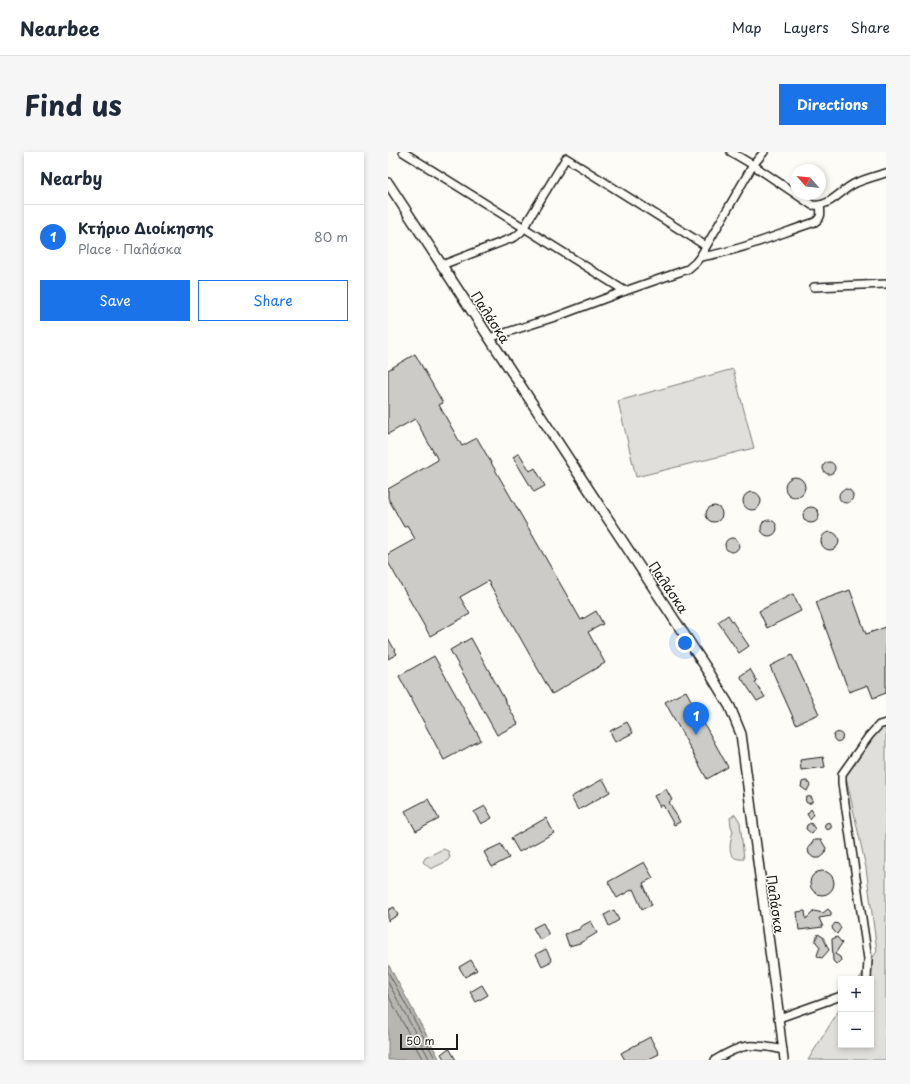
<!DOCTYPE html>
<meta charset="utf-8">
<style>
:root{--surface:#fff;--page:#f6f6f7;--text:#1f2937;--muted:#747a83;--line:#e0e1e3;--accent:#1a73e8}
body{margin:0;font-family:"Playpen Sans",sans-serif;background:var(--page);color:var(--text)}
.controls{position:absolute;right:12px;bottom:12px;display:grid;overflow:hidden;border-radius:0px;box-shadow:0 2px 6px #0003}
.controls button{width:36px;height:36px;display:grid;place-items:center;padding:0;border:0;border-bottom:1px solid var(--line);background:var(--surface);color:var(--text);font:20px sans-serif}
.compass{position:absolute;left:402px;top:12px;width:36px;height:36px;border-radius:50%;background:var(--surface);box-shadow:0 2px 6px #0003;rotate:297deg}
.scale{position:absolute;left:12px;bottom:10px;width:58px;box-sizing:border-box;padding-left:4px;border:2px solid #1c1c1c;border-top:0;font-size:11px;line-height:14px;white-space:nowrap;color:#1c1c1c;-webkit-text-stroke:3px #fdfcf7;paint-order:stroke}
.you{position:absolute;left:297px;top:491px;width:14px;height:14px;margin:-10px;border:3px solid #fff;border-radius:50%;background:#1a73e8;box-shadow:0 0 0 6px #1a73e833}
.badge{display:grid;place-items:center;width:26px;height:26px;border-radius:50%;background:var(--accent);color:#fff;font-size:13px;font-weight:700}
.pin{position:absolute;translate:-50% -33px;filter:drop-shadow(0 1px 2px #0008)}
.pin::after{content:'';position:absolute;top:21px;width:14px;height:12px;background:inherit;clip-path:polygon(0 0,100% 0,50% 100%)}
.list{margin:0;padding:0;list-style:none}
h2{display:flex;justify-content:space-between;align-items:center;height:52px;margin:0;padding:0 16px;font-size:17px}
h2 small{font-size:13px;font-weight:400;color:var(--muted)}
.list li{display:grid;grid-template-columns:26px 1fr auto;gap:12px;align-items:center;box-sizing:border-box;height:64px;padding:0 16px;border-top:1px solid var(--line)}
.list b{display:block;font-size:15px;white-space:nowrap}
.list p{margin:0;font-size:13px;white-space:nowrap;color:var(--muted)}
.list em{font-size:13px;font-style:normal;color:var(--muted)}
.actions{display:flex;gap:8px;padding:12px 16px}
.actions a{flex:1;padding:9px 0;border:1px solid var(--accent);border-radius:0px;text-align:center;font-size:14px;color:var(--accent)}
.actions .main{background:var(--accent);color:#fff}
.map{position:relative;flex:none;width:498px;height:908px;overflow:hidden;border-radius:0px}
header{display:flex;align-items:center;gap:24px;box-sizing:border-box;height:56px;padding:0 20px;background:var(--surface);border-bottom:1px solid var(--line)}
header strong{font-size:19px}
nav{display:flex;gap:22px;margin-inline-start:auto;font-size:14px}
.intro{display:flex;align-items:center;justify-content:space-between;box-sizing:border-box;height:96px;padding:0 24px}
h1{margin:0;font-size:28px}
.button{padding:10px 18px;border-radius:0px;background:var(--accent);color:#fff;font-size:14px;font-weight:700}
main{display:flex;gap:24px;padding:0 24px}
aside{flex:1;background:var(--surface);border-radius:0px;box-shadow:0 2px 6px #0003}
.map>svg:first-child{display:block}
.green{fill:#e0dfdb;stroke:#7e7e7c}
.water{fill:#b7b6b2;stroke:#797876}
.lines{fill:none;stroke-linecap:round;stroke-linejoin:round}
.shore{stroke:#5a5a58;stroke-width:1}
.building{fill:#cccbc8;stroke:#1c1c1c}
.minor-casing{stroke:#1c1c1c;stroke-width:10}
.tertiary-casing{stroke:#1c1c1c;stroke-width:12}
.minor{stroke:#fdfcf7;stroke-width:7}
.tertiary{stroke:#fdfcf7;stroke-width:9}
.labels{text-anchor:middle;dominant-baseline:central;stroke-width:3;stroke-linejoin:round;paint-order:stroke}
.street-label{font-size:13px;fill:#1c1c1c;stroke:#fdfcf7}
</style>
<header>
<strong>Nearbee</strong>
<nav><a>Map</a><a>Layers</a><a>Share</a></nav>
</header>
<div class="intro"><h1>Find us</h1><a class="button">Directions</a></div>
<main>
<aside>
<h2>Nearby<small></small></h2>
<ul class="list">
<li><span class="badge">1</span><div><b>Κτήριο Διοίκησης</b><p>Place · Παλάσκα</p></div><em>80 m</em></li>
</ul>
<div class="actions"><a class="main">Save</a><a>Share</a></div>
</aside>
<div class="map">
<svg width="498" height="908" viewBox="0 0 498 908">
<rect width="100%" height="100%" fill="#fdfcf7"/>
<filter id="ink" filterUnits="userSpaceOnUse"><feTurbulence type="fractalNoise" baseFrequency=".025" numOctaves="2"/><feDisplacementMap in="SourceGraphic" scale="8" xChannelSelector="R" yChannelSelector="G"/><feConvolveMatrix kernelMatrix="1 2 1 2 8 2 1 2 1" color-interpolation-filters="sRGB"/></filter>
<g filter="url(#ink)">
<g class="green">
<polygon points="345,217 366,296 248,325 230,249"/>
<polygon points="498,574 498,908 420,908 453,855 453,893 483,893 483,827 471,827 489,799 478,716 457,620 491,578"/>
<path d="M347,662L352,670L356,707C337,709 342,691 345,679L343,674L342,666Z"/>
<polygon points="55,697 60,699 62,705 59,709 43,717 35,710 37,706"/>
</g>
<polygon class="water" points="0,812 52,908 0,908"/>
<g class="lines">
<g class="shore">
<polyline points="0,820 48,908"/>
<polyline points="0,830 42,908"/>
<polyline points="0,843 35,908"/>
</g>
</g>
<g class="building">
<polygon points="27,202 55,251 51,253 74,294 89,286 193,468 208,459 215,472 200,480 217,511 164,542 100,429 72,445 82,462 42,484 0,410 0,402 27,387 19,373 16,375 0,346 0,337 50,308 27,267 0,282 0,218"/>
<polygon points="131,301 142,319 147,316 157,334 146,340 125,305"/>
<circle cx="441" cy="316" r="6"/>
<circle cx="407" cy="335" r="10"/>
<circle cx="458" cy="344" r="7"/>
<circle cx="364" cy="349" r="9"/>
<circle cx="326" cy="362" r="8"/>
<circle cx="423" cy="363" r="8"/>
<circle cx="381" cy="376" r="8"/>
<circle cx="442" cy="389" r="9"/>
<circle cx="344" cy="393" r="7"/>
<polygon points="462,438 478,482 498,475 498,541 485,546 480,533 461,540 428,450"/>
<polygon points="405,442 413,459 379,476 371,459"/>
<polygon points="340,463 361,494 351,501 330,470"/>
<polygon points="0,486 9,502 0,507"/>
<polygon points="83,486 130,572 109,583 62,498"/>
<polygon points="404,503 431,562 408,572 382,514"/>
<polygon points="46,504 93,588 56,608 11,524"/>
<polygon points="362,517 369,529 367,530 377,545 369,549 352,524"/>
<polygon points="298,539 340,615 319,627 277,550"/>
<polygon points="239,570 245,581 227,590 222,579"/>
<circle cx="450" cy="585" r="4.5"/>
<polygon points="435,605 437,615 413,618 412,608"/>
<polygon points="215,627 222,640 190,658 183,645"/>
<polygon points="417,629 419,629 422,633 419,639 413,635 414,630"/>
<polygon points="278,637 284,648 281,650 292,670 286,673 275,653 272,655 266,644"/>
<circle cx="421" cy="648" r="3.5"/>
<polygon points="40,647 51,667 28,679 17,659"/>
<polygon points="97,654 104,666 93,672 86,660"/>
<polygon points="423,657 426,662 422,667 419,662"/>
<polygon points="158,666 166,681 131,700 123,686"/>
<circle cx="440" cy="674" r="3.5"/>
<polygon points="423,671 427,677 424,682 418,677 419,673"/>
<polygon points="426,688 433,688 438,696 437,702 432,706 426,706 421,702 420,696"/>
<polygon points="113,692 121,706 104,715 96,700"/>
<polygon points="256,710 265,726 255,731 264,753 254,757 245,737 229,746 220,730"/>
<circle cx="434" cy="731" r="12"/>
<polygon points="6,755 10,763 0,769 0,758"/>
<polygon points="440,757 443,760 443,764 431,766 435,775 411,778 409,760 417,759 418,767 426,759 435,761"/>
<polygon points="226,758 231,768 221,774 216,763"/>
<polygon points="203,769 209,781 192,791 181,794 177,782 192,777 192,775"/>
<polygon points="155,771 161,783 152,788 145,776"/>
<polygon points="447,771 450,772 453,776 449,782 445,778 444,775"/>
<polygon points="430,782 435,785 441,798 434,806 430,805 429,803 432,795 428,790 428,787"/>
<polygon points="449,785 454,791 447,802 452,805 453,809 448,812 445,809 444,787"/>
<polygon points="158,797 164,809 154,814 148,802"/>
<polygon points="83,808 89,818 77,825 71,815"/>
<polygon points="94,833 100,843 88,850 82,840"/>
<polygon points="262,885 271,902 259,908 237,908 233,901"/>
<polygon points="61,896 68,908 57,908 53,902"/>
</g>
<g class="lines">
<defs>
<g id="minor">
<polyline points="15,0 237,139"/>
<path d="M343,0L365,13L424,53C442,56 453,37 468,31C477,27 488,24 498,21"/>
<path d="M312,105C352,99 388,83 427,70C434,65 433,62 432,53"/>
<polyline points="54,113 127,85 133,80 178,6 318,94"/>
<polyline points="426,135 498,132"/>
<polyline points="101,186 170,164 237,139 300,117 307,111 312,105 365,13 376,0"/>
<polyline points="479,827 480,807 454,631 454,622 481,584 491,573 498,571"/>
<path d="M327,908C355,891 363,891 395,898"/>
<polyline points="396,908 391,866 453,844"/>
</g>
<polyline id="tertiary" points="0,31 222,370 321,520 342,555 353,582 391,866"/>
</defs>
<use href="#minor" class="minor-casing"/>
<use href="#tertiary" class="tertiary-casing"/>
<use href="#minor" class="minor"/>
<use href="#tertiary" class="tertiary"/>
</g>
</g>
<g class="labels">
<g class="street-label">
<text transform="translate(103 165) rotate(57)">Παλάσκα</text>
<text transform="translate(281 435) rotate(56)">Παλάσκα</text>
<text transform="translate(388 752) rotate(82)">Παλάσκα</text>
</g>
</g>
</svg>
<div class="controls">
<button>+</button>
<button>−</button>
</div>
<svg class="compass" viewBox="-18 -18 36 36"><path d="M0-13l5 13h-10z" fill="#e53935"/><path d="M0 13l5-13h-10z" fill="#747a83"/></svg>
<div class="scale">50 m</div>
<div class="you"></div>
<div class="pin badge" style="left:308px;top:583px">1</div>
</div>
</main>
